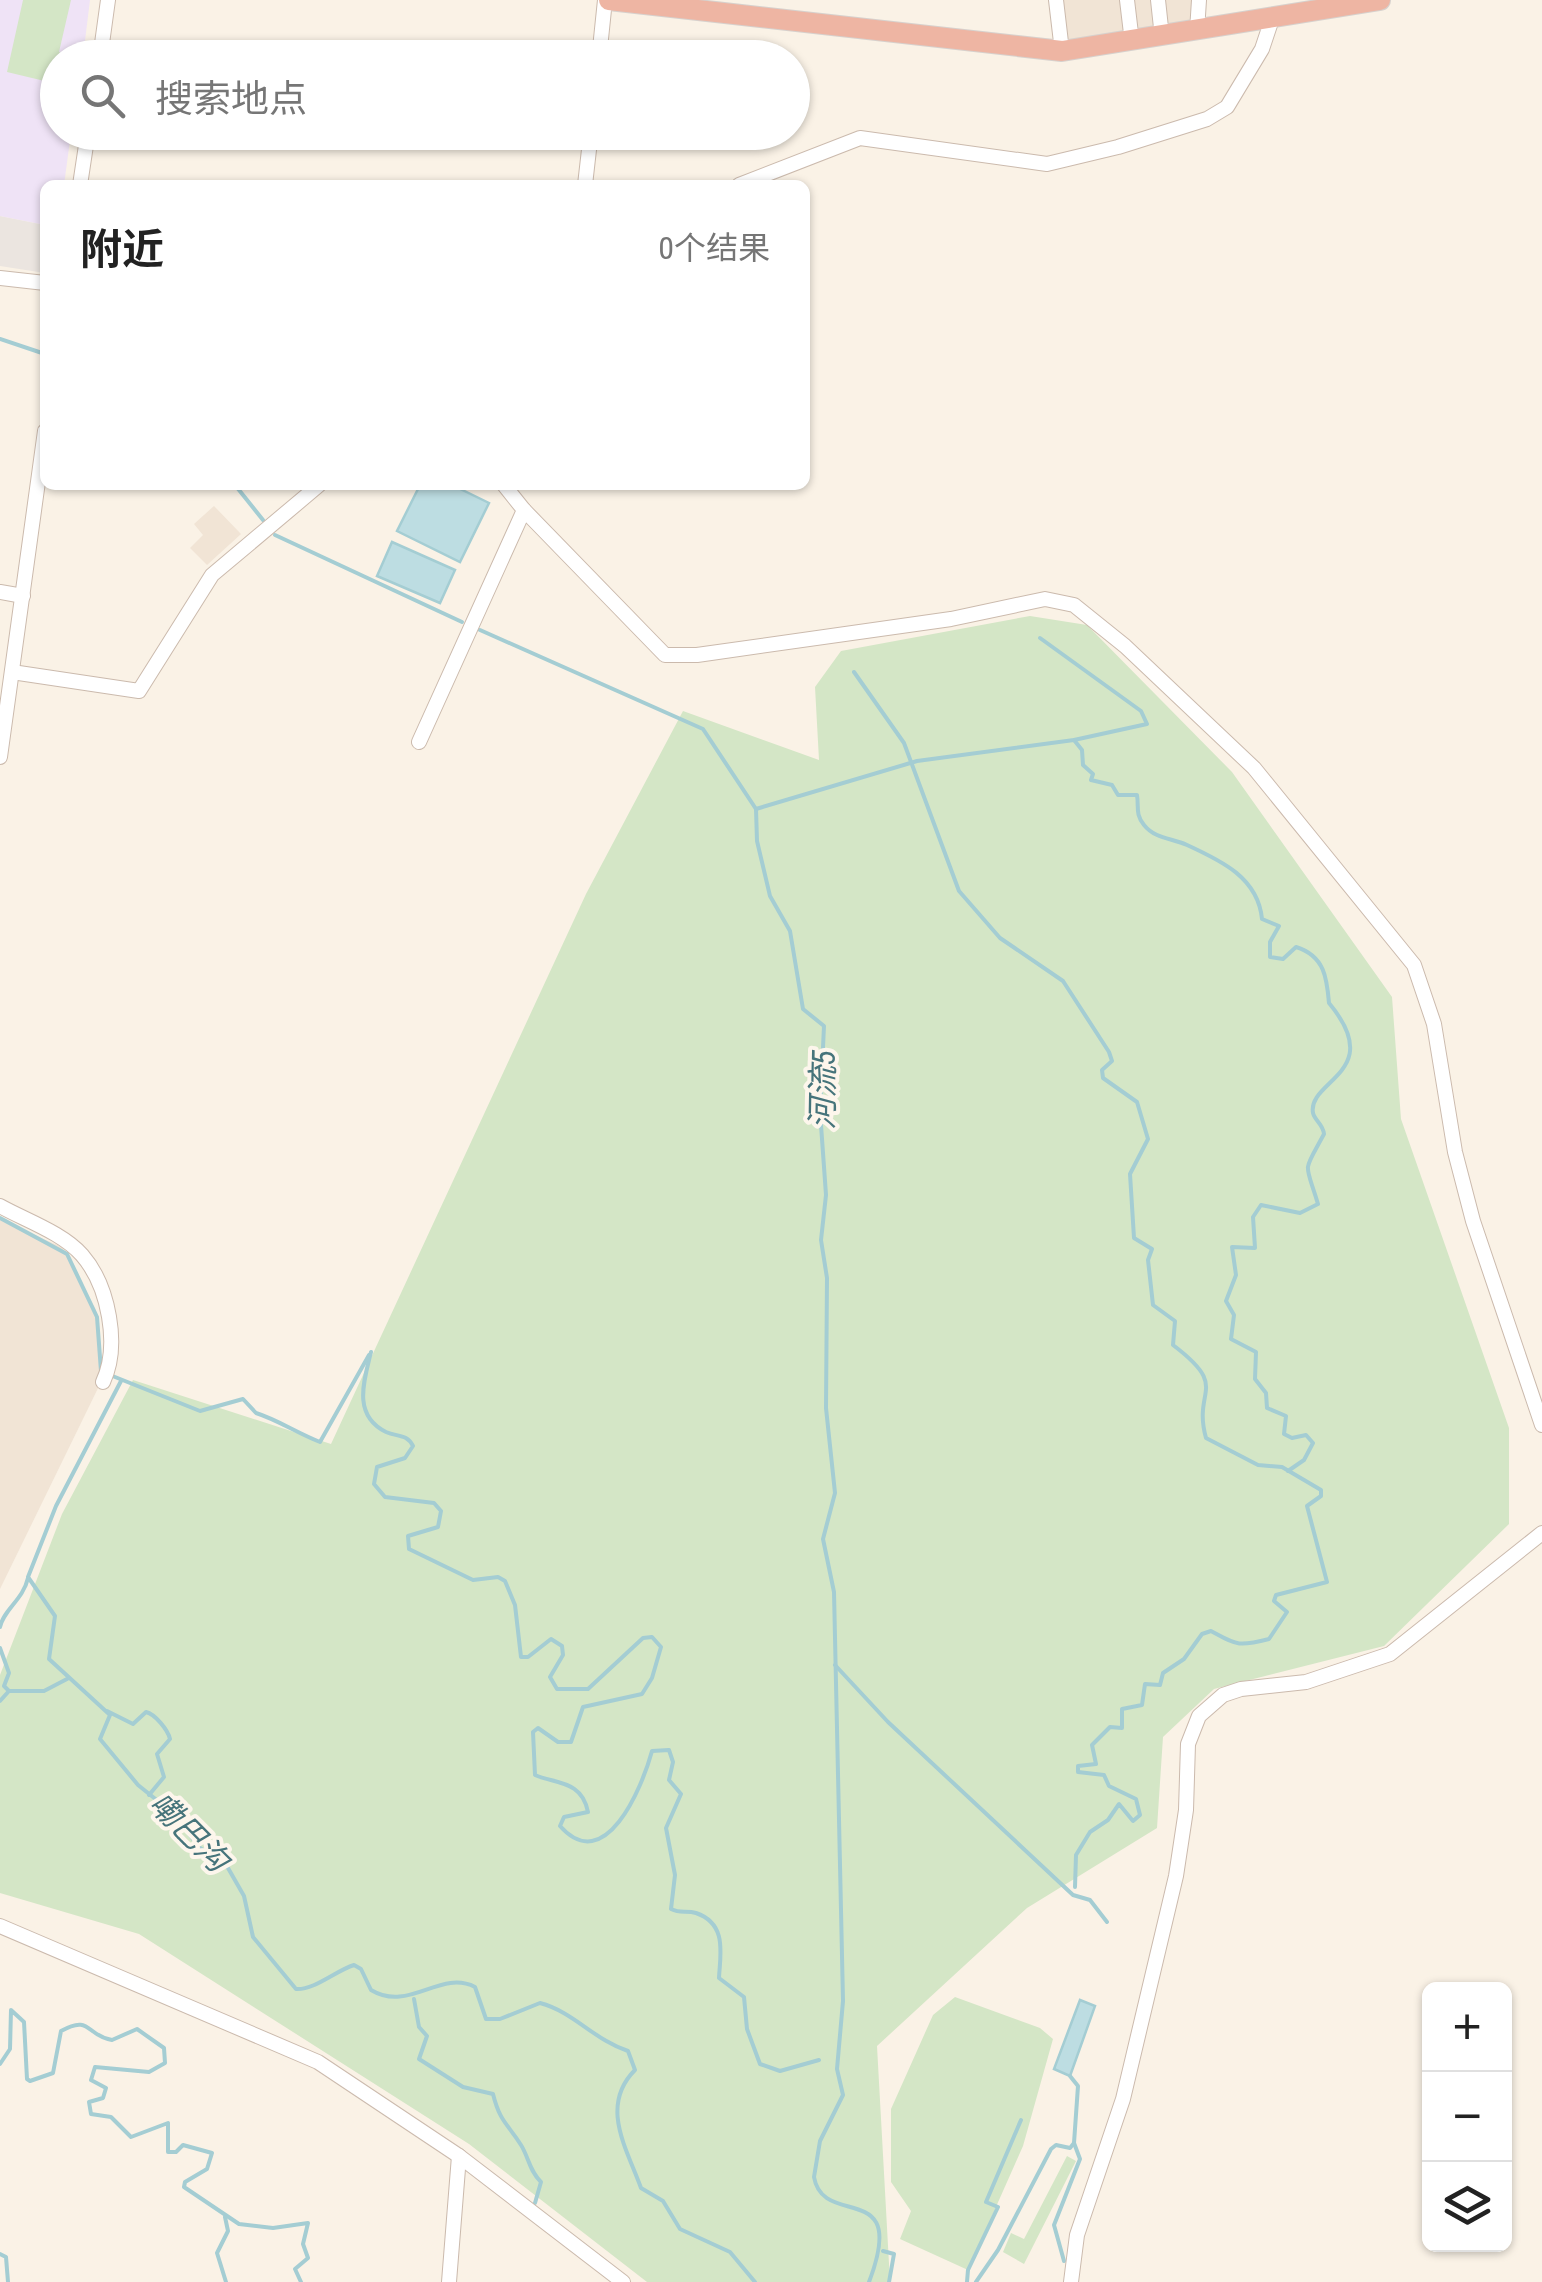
<!DOCTYPE html>
<html lang="zh">
<meta charset="utf-8">
<style>
:root{--surface:#fff;--page:#f6f6f6;--text:#222;--muted:#767676;--line:#e0e0e0}
body{margin:0;font-family:"Roboto Condensed","Noto Sans SC",sans-serif;background:var(--page);color:var(--text)}
.controls{position:absolute;right:30px;bottom:30px;display:grid;overflow:hidden;border-radius:15px;box-shadow:0 2px 8px #0004}
.controls button{width:90px;height:90px;display:grid;place-items:center;padding:0;border:0;border-bottom:2px solid var(--line);background:var(--surface);color:var(--text);font:50px sans-serif}
.list{margin:0;padding:0;list-style:none}
h2{display:flex;justify-content:space-between;align-items:center;height:130px;margin:0;padding:0 40px;font-size:42px}
h2 small{font-size:32px;font-weight:400;color:var(--muted)}
.icon{flex:none;width:55px;height:55px;fill:none;stroke:currentColor;stroke-width:2;stroke-linecap:round;stroke-linejoin:round}
.map{position:relative;flex:none;width:1542px;height:2282px;overflow:hidden}
.search{position:absolute;background:var(--surface);box-shadow:0 2px 8px #0004;left:40px;top:40px;width:770px;height:110px;display:flex;align-items:center;gap:25px;box-sizing:border-box;padding:0 35px;border-radius:55px;color:var(--muted);font-size:38px}
.panel{position:absolute;background:var(--surface);box-shadow:0 2px 8px #0004;left:40px;top:180px;width:770px;height:310px;border-radius:15px}
.map>svg:first-child{display:block}
.residential{fill:#f1e4d5}
.industrial{fill:#ebe5e0}
.education{fill:#efe3f6}
.green{fill:#d4e6c6}
.water{fill:#bddde2;stroke:#a4cdd3;stroke-width:2.5}
.lines{fill:none;stroke-linecap:round;stroke-linejoin:round}
.stream{stroke:#a4cdd3;stroke-width:4}
.minor-casing{stroke:#cbbaad;stroke-width:16}
.highway-casing{stroke:#d7d1cd;stroke-width:22}
.minor{stroke:#fff;stroke-width:14}
.highway{stroke:#eeb5a3;stroke-width:20}
.labels{text-anchor:middle;dominant-baseline:central;stroke-width:8;stroke-linejoin:round;paint-order:stroke}
.water-label{font-size:32px;font-style:italic;fill:#46747b;stroke:#fdf6ec}
</style>
<div class="map">
<svg width="1542" height="2282" viewBox="0 0 1542 2282">
<rect width="100%" height="100%" fill="#faf2e6"/>
<g class="residential">
<polygon points="1059,0 1191,0 1194,29 1065,44"/>
<polygon points="214,506 241,534 207,565 190,548 203,535 194,524"/>
<polygon points="0,1220 62,1247 96,1310 102,1380 0,1589"/>
</g>
<polygon class="industrial" points="0,216 45,225 45,273 0,266"/>
<polygon class="education" points="0,0 90,0 83,57 58,58 58,132 71,133 64,185 45,185 45,225 0,216"/>
<g class="green">
<polygon points="23,0 71,0 59,52 80,57 58,58 57,84 7,72"/>
<polygon points="1030,616 1087,625 1232,772 1392,997 1401,1119 1509,1428 1509,1524 1384,1646 1214,1689 1163,1737 1157,1828 1027,1908 877,2046 890,2282 647,2282 469,2144 139,1934 0,1893 0,1675 62,1514 133,1380 331,1444 586,894 683,711 819,760 815,687 841,651"/>
<polygon points="955,1997 1040,2028 1053,2039 1023,2146 968,2270 900,2239 911,2211 891,2182 891,2109 933,2015"/>
<polygon points="1067,2156 1076,2161 1024,2264 1003,2252 1011,2233 1024,2239"/>
</g>
<g class="water">
<polygon points="420,485 452,485 489,503 460,562 397,531"/>
<polygon points="392,542 455,570 440,603 377,576"/>
<polygon points="1080,2000 1095,2006 1070,2076 1054,2069"/>
</g>
<g class="lines">
<g class="stream">
<polyline points="0,339 45,354"/>
<polyline points="235,485 263,520"/>
<polyline points="275,535 462,622"/>
<path d="M480,630L703,729L756,809L757,841L770,896L790,931L803,1009L824,1026L820,1111L826,1195L821,1240L827,1278L826,1408L835,1493L823,1539L834,1592L843,2001L837,2069L843,2095L820,2141L814,2177C823,2230 909,2177 869,2282"/>
<path d="M854,672L904,743L959,891L1000,938L1063,981L1109,1052L1112,1061L1102,1070L1103,1078L1137,1102L1148,1139L1130,1174L1134,1238L1152,1249L1148,1260L1153,1305L1175,1321L1173,1345C1231,1389 1192,1388 1206,1438L1258,1465L1282,1467L1321,1490V1496L1307,1506L1327,1582L1276,1595L1274,1601L1287,1612L1269,1639C1238,1647 1237,1645 1211,1631L1202,1634L1184,1659L1163,1673L1160,1685L1145,1684L1142,1705L1122,1709V1728L1110,1727L1092,1745L1096,1764L1078,1766V1772L1104,1775L1109,1786L1136,1799L1140,1815L1133,1821L1119,1804L1108,1820L1090,1832L1076,1855L1075,1887"/>
<path d="M1074,740L1082,750L1083,765L1093,774L1091,780L1112,785L1118,795H1137C1139,807 1135,814 1144,825C1155,839 1172,838 1187,845C1222,861 1258,878 1262,919L1279,926L1270,942V957L1283,959L1296,947C1325,956 1327,979 1329,1003C1387,1073 1307,1080 1313,1113C1315,1121 1323,1124 1324,1134C1302,1175 1305,1160 1318,1204L1300,1213L1261,1205L1253,1217L1255,1248L1232,1247L1236,1275L1226,1301L1234,1315L1231,1339L1256,1352L1255,1379L1266,1393L1267,1408L1286,1416L1284,1434L1292,1438L1306,1435L1313,1443L1304,1460L1288,1471"/>
<polyline points="756,809 917,761 1074,740 1147,724 1141,711 1040,638"/>
<polyline points="0,1218 67,1254 97,1317 101,1371"/>
<path d="M371,1352C364,1381 352,1415 386,1432C398,1437 407,1434 413,1446L405,1458L377,1467L374,1484L385,1497L434,1503L441,1511L438,1527L408,1536L409,1549L473,1580L498,1577L505,1581L515,1605L521,1657H528L551,1639L562,1646L563,1655L550,1677L557,1689H588L643,1638L652,1637L661,1647L652,1678L642,1694L583,1707L571,1742H558L538,1728L533,1732L535,1775C555,1784 582,1780 588,1812L564,1817L560,1826C605,1877 642,1788 652,1751L669,1750L673,1762L669,1780L681,1794L666,1828L675,1875L671,1909C681,1914 686,1910 696,1913C728,1924 720,1955 719,1978L744,1997L747,2029L760,2064L780,2071L819,2060"/>
<path d="M110,1375L200,1411L243,1399L256,1413C278,1420 297,1433 320,1442L369,1355"/>
<path d="M121,1381L56,1506L28,1577L55,1616L49,1659L110,1715L100,1739L138,1785L174,1814L199,1847L228,1868L244,1896L253,1937L296,1989C315,1990 335,1971 354,1965L361,1969L371,1990C409,2013 440,1969 475,1987L486,2019H500L540,2003C574,2012 594,2040 628,2051L635,2070C599,2106 627,2149 641,2188L663,2201L680,2229L730,2252L755,2282"/>
<path d="M0,1627C4,1609 23,1600 28,1578"/>
<polyline points="0,1648 9,1673 4,1686 9,1691"/>
<polyline points="835,1665 888,1722 1073,1895 1090,1900 1107,1922"/>
<polyline points="0,1701 9,1691 44,1691 67,1679"/>
<path d="M107,1711L133,1724L146,1712C155,1714 168,1730 170,1739L157,1754L164,1777L149,1795"/>
<path d="M414,1999L419,2027L427,2036L419,2059L463,2087L493,2094C500,2122 507,2123 521,2145C529,2158 529,2170 541,2182L535,2203"/>
<path d="M0,2064L10,2049L11,2010L24,2022L27,2079L30,2081L53,2073L61,2031C91,2014 86,2036 112,2040L137,2029L164,2048L165,2063L149,2072L95,2067L91,2080L106,2088L103,2098L89,2102L91,2114L111,2117L131,2137L168,2123V2152H176L183,2145L212,2153L207,2169L185,2182L184,2187L239,2224L273,2228L308,2223L303,2244L308,2258L295,2269L301,2282"/>
<polyline points="225,2217 228,2231 217,2253 226,2282"/>
<polyline points="883,2251 894,2254 889,2282"/>
<polyline points="0,2254 6,2257 8,2282"/>
<polyline points="1064,2261 1054,2225 1080,2159 1074,2143 1078,2086 1070,2076"/>
<polyline points="967,2282 968,2270 998,2207 986,2202 1021,2120"/>
<polyline points="976,2282 998,2250 1051,2149 1056,2145 1070,2148 1074,2143"/>
</g>
<defs>
<g id="minor">
<polyline points="1056,0 1062,51"/>
<polyline points="1127,0 1132,42"/>
<polyline points="1158,0 1162,37"/>
<polyline points="1197,31 1199,0"/>
<polyline points="100,58 108,0"/>
<polyline points="599,58 605,0"/>
<polyline points="658,132 718,140"/>
<polyline points="80,185 88,132"/>
<polyline points="585,185 591,132"/>
<polyline points="739,185 860,138 1047,164 1118,147 1207,119 1227,107 1262,49 1272,19"/>
<polyline points="0,278 45,283"/>
<polyline points="524,510 665,655 697,655 951,619 1045,599 1074,605 1125,646 1254,768 1414,965 1434,1024 1455,1152 1473,1221 1542,1425"/>
<polyline points="0,592 23,596"/>
<polyline points="12,672 139,691 212,575 319,485"/>
<polyline points="419,742 524,510 504,485"/>
<polyline points="0,757 45,431"/>
<path d="M0,1206C25,1220 63,1233 82,1255C109,1286 120,1346 103,1382"/>
<polyline points="0,1926 318,2062 459,2156 623,2282"/>
<polyline points="449,2282 459,2156"/>
<polyline points="1071,2282 1077,2235 1123,2099 1176,1876 1186,1810 1188,1744 1199,1716 1223,1695 1241,1689 1306,1682 1390,1654 1542,1533"/>
</g>
<polyline id="highway" points="609,0 1062,51 1380,0"/>
</defs>
<use href="#minor" class="minor-casing"/>
<use href="#highway" class="highway-casing"/>
<use href="#minor" class="minor"/>
<use href="#highway" class="highway"/>
</g>
<g class="labels">
<g class="water-label">
<text transform="translate(823 1090) rotate(-89)">河流5</text>
<text transform="translate(189 1832) rotate(45)">嘞巴沟</text>
</g>
</g>
</svg>
<div class="controls">
<button>+</button>
<button>−</button>
<button><svg class="icon" aria-label="layers" viewBox="0 0 24 24"><path d="M12 4l9 5-9 5-9-5zM3 14l9 5 9-5"/></svg></button>
</div>
<div class="search"><svg class="icon" aria-label="search" viewBox="0 0 24 24"><circle cx="10" cy="10" r="6"/><path d="M15 15l6 6"/></svg>搜索地点</div>
<section class="panel">
<h2>附近<small>0个结果</small></h2>
<ul class="list">
</ul>
</section>
</div>
